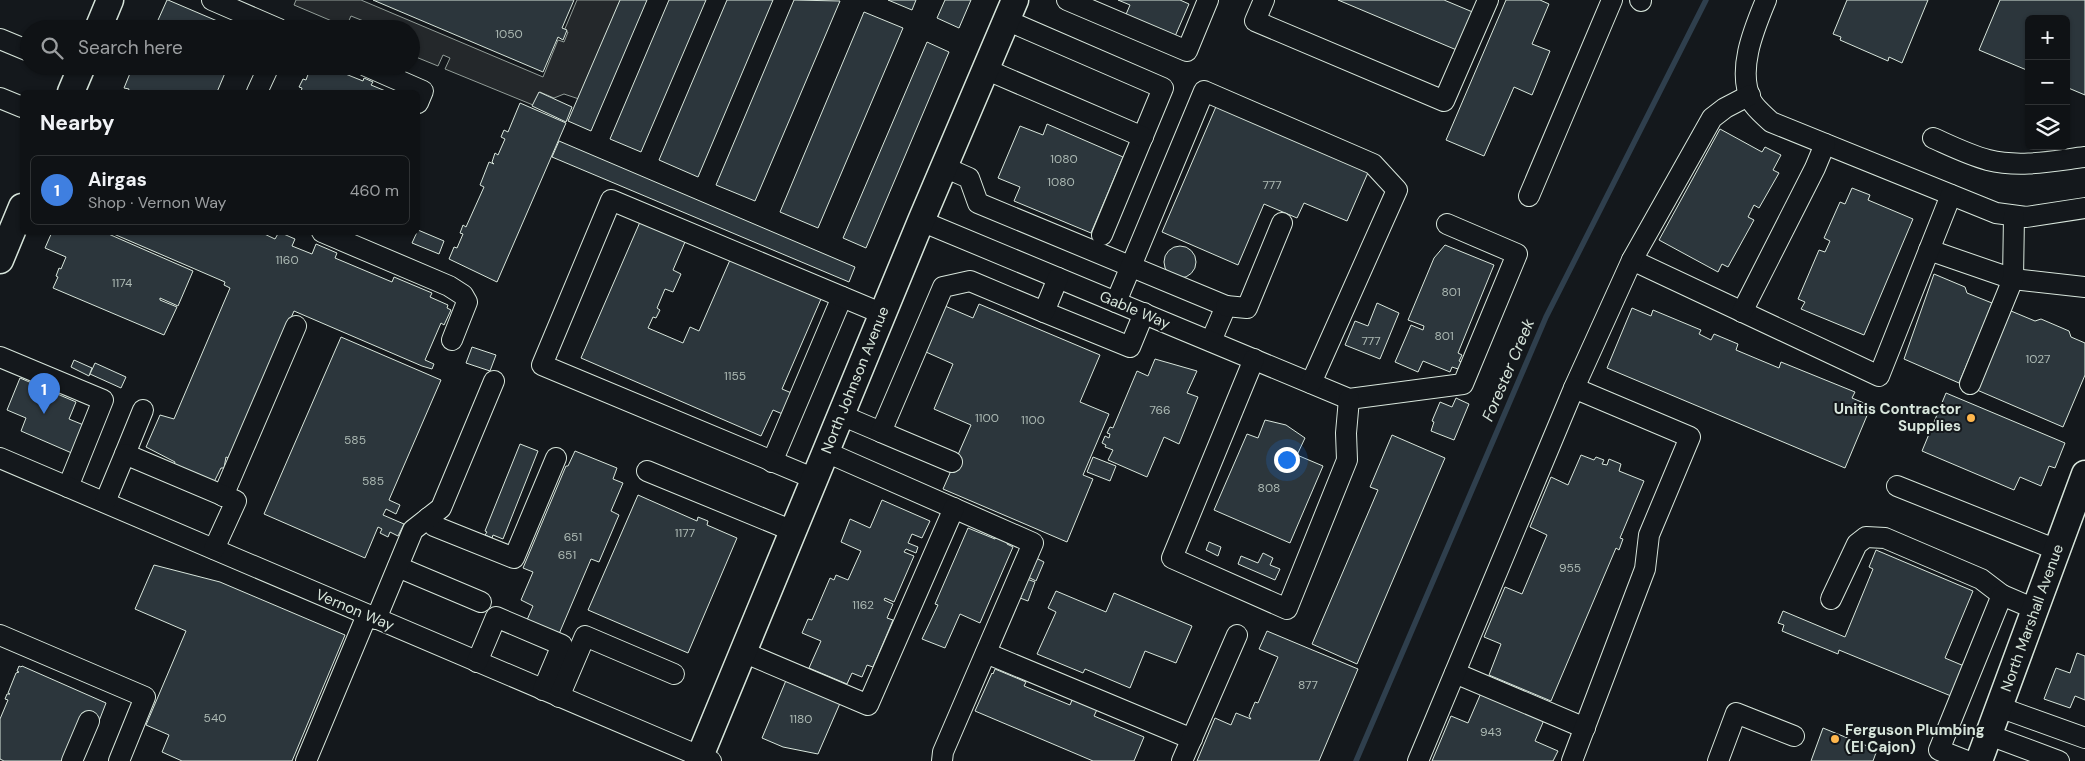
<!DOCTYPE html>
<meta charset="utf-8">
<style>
:root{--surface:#0f1215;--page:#181b1e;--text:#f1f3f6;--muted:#9b9ea0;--line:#2f3234;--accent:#ea580c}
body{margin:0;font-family:"DM Sans",sans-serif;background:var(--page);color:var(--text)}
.controls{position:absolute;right:15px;top:15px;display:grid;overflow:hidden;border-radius:8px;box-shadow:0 1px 4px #0004}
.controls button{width:45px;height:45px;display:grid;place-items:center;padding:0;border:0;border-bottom:1px solid var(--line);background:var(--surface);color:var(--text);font:25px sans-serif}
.you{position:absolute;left:1286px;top:459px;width:18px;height:18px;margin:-12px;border:4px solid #fff;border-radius:50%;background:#1a73e8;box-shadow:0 0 0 8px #1a73e833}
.badge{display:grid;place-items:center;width:32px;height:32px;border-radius:50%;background:var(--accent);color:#fff;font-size:16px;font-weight:700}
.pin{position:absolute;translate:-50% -41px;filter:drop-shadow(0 1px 2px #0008)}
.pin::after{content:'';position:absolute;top:26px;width:18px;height:15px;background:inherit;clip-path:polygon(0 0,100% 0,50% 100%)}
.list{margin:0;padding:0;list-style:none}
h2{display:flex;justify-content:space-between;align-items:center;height:65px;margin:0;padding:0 20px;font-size:21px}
h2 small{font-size:16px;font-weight:400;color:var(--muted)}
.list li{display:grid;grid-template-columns:32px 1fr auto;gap:15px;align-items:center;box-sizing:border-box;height:70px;margin:0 10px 10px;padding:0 10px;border:1px solid var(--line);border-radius:8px}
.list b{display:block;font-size:19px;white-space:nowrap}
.list p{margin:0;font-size:16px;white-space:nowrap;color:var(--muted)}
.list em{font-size:16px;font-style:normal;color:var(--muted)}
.icon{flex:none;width:28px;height:28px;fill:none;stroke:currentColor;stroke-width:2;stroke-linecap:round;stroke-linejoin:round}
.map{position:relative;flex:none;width:2085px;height:761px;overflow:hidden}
.search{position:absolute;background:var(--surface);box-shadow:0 1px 4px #0004;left:20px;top:20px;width:400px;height:55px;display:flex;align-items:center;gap:12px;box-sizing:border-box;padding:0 18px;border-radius:28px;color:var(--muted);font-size:19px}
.panel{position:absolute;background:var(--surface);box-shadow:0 1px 4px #0004;left:20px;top:90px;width:400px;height:145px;border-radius:8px}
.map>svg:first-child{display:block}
.parking{fill:#24282b;stroke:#939e99}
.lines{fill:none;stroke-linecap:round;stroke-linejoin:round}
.stream{stroke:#2f3f4d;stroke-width:5.5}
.building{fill:#2c363c;stroke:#d8e6dc}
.minor-casing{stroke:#d8e6dc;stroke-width:22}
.major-casing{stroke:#d8e6dc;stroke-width:29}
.minor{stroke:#14181c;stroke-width:20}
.major{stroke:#14181c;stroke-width:26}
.poi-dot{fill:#ffb74d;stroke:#14181c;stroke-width:2}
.labels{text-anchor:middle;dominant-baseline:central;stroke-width:4;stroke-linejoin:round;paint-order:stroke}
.number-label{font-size:12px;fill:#adbab4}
.street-label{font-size:15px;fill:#d8e6dc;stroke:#14181c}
.poi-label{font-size:15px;font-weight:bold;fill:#d8e6dc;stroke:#14181c;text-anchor:end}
.water-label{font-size:16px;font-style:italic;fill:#d8e6dc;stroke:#14181c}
</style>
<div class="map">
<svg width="2085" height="761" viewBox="0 0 2085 761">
<rect width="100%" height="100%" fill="#14181c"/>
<polygon class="parking" points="296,0 361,0 543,77 558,40 564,42 568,32 564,31 577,0 621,0 579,99 564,94 554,98 540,92 533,105 445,69 450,58 443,55 438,66 411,55 411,29 364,29 366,22 351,16 346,27 294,5"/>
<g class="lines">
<polyline class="stream" points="1356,761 1546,317 1706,0"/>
</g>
<g class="building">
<polygon points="167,0 168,0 236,29 154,29"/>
<polygon points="373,0 574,0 562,28 567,30 563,40 558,37 543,72"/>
<polygon points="620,0 647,0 591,131 568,121"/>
<polygon points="669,0 706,0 641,152 610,139"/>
<polygon points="727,0 773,0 698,177 659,160"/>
<polygon points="794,0 840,1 755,201 716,185"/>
<polygon points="888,0 916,0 912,10"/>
<polygon points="945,0 971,0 959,28 937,18"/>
<polygon points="1118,0 1180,0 1189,4 1173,41 1124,19 1130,5"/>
<polygon points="1338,0 1444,0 1475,13 1459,51"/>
<polygon points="1506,0 1540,0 1549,4 1532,44 1550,51 1532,95 1514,87 1484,156 1446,140"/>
<polygon points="1847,0 1928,0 1902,63 1889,57 1888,61 1840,40 1841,37 1833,34"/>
<polygon points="2000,0 2085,0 2085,95 2066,87 2066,19 2029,19 2029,71 1979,50"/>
<polygon points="864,12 903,28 818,228 780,212"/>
<polygon points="927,42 949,52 866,248 843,238"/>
<polygon points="133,66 228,66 217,92 128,92 129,89 124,88"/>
<polygon points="311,66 327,66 333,69 336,66 344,70 343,73 363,81 364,78 373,82 371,85 388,92 301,92 302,88 299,87 303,79 306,80"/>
<polygon points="539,92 572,107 566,122 532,106"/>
<polygon points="1218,102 1370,168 1347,221 1304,203 1297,218 1264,204 1238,265 1162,232"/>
<polygon points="520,103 566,123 497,282 449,259 454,247 457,248 463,234 460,233 463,225 466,227 484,187 480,185 489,162 494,164 492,162 495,153 498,155 505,139 501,137 504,130 508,132"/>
<polygon points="1047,124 1123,157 1091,233 1014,201 1020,187 998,178 1020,126 1043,135"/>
<polygon points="1720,129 1762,152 1765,147 1781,155 1773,170 1779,173 1759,208 1754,205 1748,217 1754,220 1728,267 1722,264 1718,272 1659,240"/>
<polygon points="559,141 855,267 849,282 552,157"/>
<polygon points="1852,188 1870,195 1868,200 1913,219 1864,335 1801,309 1805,302 1798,299 1819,250 1825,252 1830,241 1824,238 1840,202 1845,204"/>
<polygon points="640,222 685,242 673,270 681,274 673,292 665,289 657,308 660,310 656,318 653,317 648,328 683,343 690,327 699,331 730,260 821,299 782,389 794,394 785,415 773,410 761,436 581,358"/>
<polygon points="418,230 444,241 439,254 412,243"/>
<polygon points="52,232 104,232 193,271 178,306 160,298 160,300 177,307 164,335 53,288 58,277 56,276 59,268 61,269 66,257 45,248"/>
<polygon points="109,232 260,232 275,239 279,232 295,239 292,246 312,254 316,244 337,253 335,258 392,282 394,277 432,293 430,297 448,305 447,308 451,310 444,325 441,323 425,360 434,364 432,369 422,366 294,311 231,459 226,457 224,468 221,468 214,482 174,465 175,462 146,447 160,415 174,419 230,288 224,285 225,282"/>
<polygon points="1445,245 1494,265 1458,353 1462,355 1459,361 1462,362 1458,369 1452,367 1450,372 1423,361 1418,372 1395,362 1411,325 1423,330 1424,326 1408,320 1434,258"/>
<circle cx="1180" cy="262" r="16"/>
<polygon points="1934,274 1965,287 1967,293 1992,303 1987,316 1989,316 1987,321 1985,321 1959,383 1904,359"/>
<polygon points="1377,303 1399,313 1380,359 1345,345 1355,321 1368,326"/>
<polygon points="979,304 1100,355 1080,402 1109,414 1083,475 1093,479 1067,542 943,489 971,425 934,409 953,364 926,352 945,306 973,318"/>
<polygon points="1632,308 1651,316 1653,310 1701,330 1699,334 1711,340 1714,334 1738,344 1736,350 1779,368 1781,362 1855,392 1852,398 1871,406 1845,468 1607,368"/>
<polygon points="2011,311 2035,321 2041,319 2069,331 2071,337 2085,343 2085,375 2063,427 1977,390"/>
<polygon points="341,337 441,380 389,500 400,505 396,514 386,509 383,515 404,524 398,536 390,532 388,537 380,533 382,529 378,527 365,558 264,514"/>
<polygon points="472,347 496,355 490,371 466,363"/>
<polygon points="1155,359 1197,371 1187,393 1198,397 1179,444 1164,437 1147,477 1108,460 1113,450 1105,447 1106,445 1102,443 1105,436 1109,438 1110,434 1107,433 1110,427 1113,428 1137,371 1148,376"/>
<polygon points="74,360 92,368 89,376 71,367"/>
<polygon points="95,363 126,377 121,388 90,374"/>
<polygon points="20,378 76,402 69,419 86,426 74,454 21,431 26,418 7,410"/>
<polygon points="1946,393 2065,443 2055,468 2049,466 2041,486 2020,477 2014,490 1922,451"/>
<polygon points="1456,398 1469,404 1454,440 1431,431 1434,422 1432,421 1440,402 1452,407"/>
<polygon points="1265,420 1286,425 1305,438 1297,455 1323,466 1290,543 1214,510 1247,434 1258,438"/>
<polygon points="1392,435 1445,458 1357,664 1312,644 1378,490 1370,487"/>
<polygon points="520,444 538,451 503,539 493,535 492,538 485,535 487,532 485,531"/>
<polygon points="575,451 617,468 613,479 623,483 611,511 619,515 599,562 591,559 559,634 527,620 533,606 521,600 533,572 523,568 566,466 568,466"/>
<polygon points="1581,455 1594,460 1596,457 1604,460 1602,464 1607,465 1609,459 1621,464 1619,471 1644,481 1620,538 1623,539 1619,550 1616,548 1551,701 1489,675 1501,644 1484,637 1505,587 1522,594 1547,535 1530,527 1551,477 1568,485"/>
<polygon points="1093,457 1116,466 1110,481 1087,472"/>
<polygon points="638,495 697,521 698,517 708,521 707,525 737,538 688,653 588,610"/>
<polygon points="882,500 930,521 922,538 912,534 908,543 918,547 916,553 906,549 904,552 914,556 894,602 885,598 884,600 893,604 887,618 893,620 873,667 867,665 862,677 852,673 847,684 809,668 821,641 802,633 808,619 812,620 830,578 834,580 836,575 848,580 861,551 841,542 850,519 870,528"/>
<polygon points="968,528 995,539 999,531 1010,535 1007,544 1013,547 980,623 960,614 945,648 922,639 938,605 935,604"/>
<polygon points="1209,542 1221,547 1218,556 1206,550"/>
<polygon points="1876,550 1973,591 1945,658 1964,666 1951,696 1839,650 1838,654 1782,631 1784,625 1778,623 1783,611 1845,637 1873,569 1869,567"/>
<polygon points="1263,553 1273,558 1270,565 1280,569 1275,580 1238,564 1241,556 1258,563"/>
<polygon points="1036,558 1044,562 1036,581 1028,577"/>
<polygon points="154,565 220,582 345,635 292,761 182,761 162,752 169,735 146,725 186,631 135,609"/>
<polygon points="1027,579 1035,582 1028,601 1020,598"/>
<polygon points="1056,591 1106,612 1114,593 1192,626 1176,663 1145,651 1130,688 1085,669 1083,673 1037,654 1056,612 1048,608"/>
<polygon points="1267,631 1358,669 1319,761 1197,761 1215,718 1231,725 1236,713 1251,719 1249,716 1255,702 1258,703 1278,657 1259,649"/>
<polygon points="2077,653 2085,656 2085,700 2075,696 2070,708 2044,699 2056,668 2070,673"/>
<polygon points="19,666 21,667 22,666 106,703 99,721 82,714 62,761 4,761 0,759 0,719 8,700 5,699 7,694 10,694 8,693 16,673 19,672 17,671"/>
<polygon points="995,669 1026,682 1024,686 1070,705 1076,690 1101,701 1094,716 1144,737 1134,761 1093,761 975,711 992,673 993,674"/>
<polygon points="787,678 841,701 818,754 783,747 762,738"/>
<polygon points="1481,693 1544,720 1535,741 1558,751 1553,761 1432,761 1451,716 1468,723"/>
<polygon points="1823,728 1877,750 1873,761 1811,761"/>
</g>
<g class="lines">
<defs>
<g id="minor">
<polyline points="212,0 279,29"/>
<polyline points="1067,0 1187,51 1208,0"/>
<polyline points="1264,0 1255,21 1444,101 1488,0"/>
<polyline points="1640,0 1641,1"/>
<path d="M1766,0C1754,29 1736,71 1752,102C1756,109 1765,116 1771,122L1996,213L2026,217L2085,208"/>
<polyline points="1006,20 1163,88 1102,235"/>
<polyline points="0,39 29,51"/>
<polyline points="366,66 423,91 418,103"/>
<polyline points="985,69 1143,137"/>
<polyline points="257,92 269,66"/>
<polyline points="0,98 22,107"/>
<path d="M1933,138C1951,146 1969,155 1988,160C2020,168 2053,161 2085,157"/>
<polyline points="944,167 969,178 978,203 1226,306 1211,341"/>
<polyline points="1529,196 1612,0"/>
<polyline points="921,221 1349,399 1463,384 1517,254 1447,224"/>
<polyline points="322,232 449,286 463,295 467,302 452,340"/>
<polyline points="1929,250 2013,279 2085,287"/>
<polyline points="1632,260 1879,376 1951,195"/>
<polyline points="1116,302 1204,91 1373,164 1397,190 1311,383"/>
<polyline points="1226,306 1247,308 1282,223"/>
<polyline points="1044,312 1130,347 1144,313"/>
<polyline points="1742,312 1815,168 1825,144"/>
<polyline points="0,357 103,400 68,487"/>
<polyline points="1254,359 1172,558 1287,609 1347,460 1346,433 1349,399"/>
<polyline points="1970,384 2013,279 2014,216"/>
<polyline points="1574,388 1632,260 1712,118 1725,108 1750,95"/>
<polyline points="841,415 881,432"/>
<polyline points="826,452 1033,543 943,752 942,761"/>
<polyline points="125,454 143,410"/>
<polyline points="0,458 711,761"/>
<polyline points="772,462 842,297"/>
<polyline points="952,462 881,432 943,287 970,281 1044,312 1058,278"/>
<polyline points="647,471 793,531"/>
<polyline points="815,479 542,365 611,200 883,314"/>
<polyline points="1897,486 2057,550"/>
<polyline points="223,496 296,326"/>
<polyline points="105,502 125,454 236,501 214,549"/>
<polyline points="428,518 434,526 514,558 556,458"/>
<polyline points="398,567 481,602"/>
<polyline points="1831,599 1857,544 1866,537 1885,538 1981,579 2002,595"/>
<polyline points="376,619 413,530 441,508 494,381"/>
<polyline points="0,635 145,697 119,761"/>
<polyline points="743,652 868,705 954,508"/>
<polyline points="986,653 1192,739"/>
<polyline points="477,662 496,617 562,645 543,690"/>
<polyline points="1455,673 1585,728"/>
<polyline points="559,697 585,636 674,674"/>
<polyline points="1999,707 2085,738"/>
<polyline points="1989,735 2059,761"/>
<polyline points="72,761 89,721"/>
<polyline points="306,761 367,615"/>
<polyline points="1182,761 1237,635"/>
<polyline points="1418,761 1574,388 1690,437 1649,535 1645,569 1572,761"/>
<polyline points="1718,761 1736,713 1794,736"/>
<polyline points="1967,761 1939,750 2002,595 2035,609"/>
</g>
<g id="major">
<polyline points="98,29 110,0"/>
<polyline points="71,92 82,66"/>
<polyline points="0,260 22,207"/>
<polyline points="698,761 921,221 1015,0"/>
<polyline points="1979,761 2085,474"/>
</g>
</defs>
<use href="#minor" class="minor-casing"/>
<use href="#major" class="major-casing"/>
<use href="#minor" class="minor"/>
<use href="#major" class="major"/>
</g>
<g class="poi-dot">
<circle cx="1971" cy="418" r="5"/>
<circle cx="1835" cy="739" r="5"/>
</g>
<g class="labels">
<g class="number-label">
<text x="509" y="34">1050</text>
<text x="1064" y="159">1080</text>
<text x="1061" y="182">1080</text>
<text x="1272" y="185">777</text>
<text x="287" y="260">1160</text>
<text x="122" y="283">1174</text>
<text x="1451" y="292">801</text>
<text x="1444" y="336">801</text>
<text x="1371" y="341">777</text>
<text x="2038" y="359">1027</text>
<text x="735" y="376">1155</text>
<text x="1160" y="410">766</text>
<text x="987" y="418">1100</text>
<text x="1033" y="420">1100</text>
<text x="355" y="440">585</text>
<text x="373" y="481">585</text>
<text x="1269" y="488">808</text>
<text x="685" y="533">1177</text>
<text x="573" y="537">651</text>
<text x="567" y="555">651</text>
<text x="1570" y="568">955</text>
<text x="863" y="605">1162</text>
<text x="1308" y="685">877</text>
<text x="215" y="718">540</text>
<text x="801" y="719">1180</text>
<text x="1491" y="732">943</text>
</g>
<g class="street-label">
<text transform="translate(1135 310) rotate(23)">Gable Way</text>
<text transform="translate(855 380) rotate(-68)">North Johnson Avenue</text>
<text transform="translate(355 610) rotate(23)">Vernon Way</text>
<text transform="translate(2032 618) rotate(-70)">North Marshall Avenue</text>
</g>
<g class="poi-label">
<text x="1961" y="409">Unitis Contractor<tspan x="1961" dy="17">Supplies</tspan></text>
<text x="1845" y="730" text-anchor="start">Ferguson Plumbing<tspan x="1845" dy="17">(El Cajon)</tspan></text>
</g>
<g class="water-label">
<text transform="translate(1508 370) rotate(-67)">Forester Creek</text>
</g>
</g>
</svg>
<div class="controls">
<button>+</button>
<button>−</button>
<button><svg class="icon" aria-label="layers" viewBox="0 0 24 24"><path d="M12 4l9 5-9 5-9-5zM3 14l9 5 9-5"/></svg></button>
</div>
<div class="you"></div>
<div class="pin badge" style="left:44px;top:414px;background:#3f7fe0">1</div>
<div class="search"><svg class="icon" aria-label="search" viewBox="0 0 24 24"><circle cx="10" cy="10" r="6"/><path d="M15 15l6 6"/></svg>Search here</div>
<section class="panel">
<h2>Nearby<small></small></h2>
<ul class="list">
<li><span class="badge" style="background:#3f7fe0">1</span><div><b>Airgas</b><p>Shop · Vernon Way</p></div><em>460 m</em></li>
</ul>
</section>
</div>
